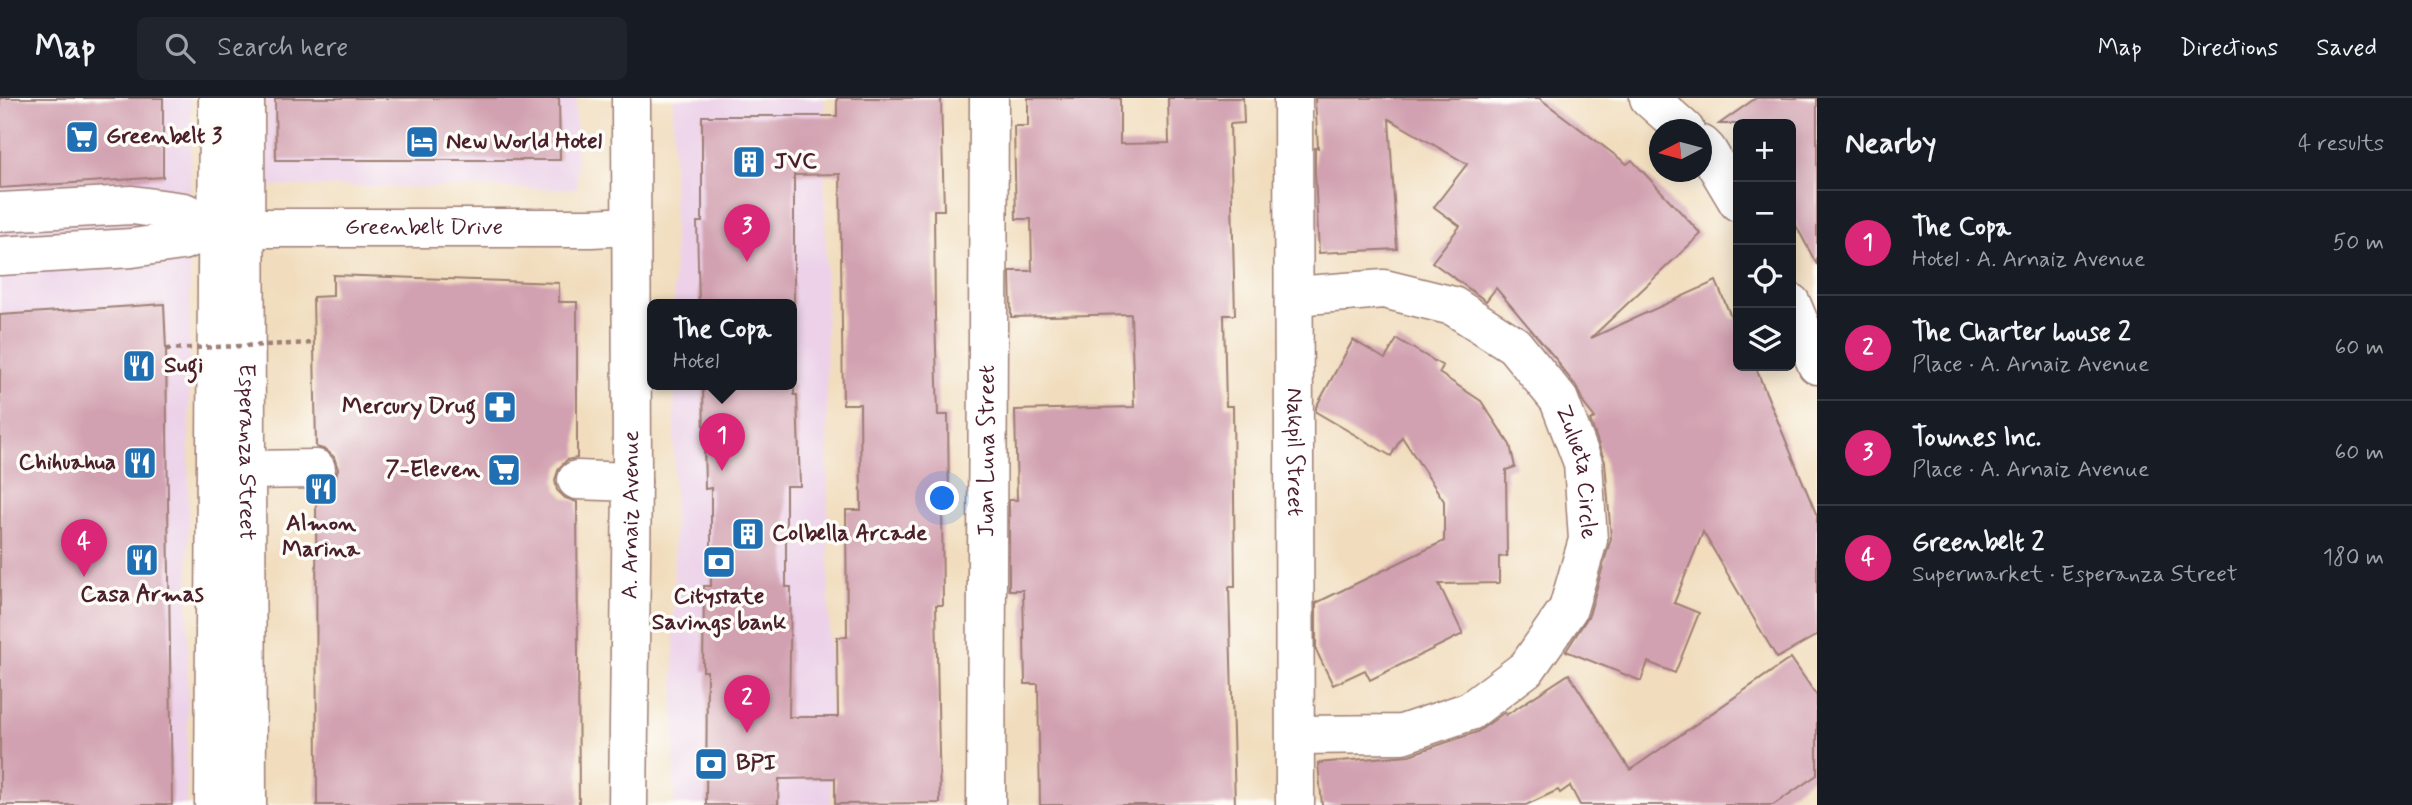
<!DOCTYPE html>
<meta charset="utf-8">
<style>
:root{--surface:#171b24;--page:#20242c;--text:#f1f3f6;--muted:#9ea1a6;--line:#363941;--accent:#db2777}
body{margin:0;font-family:Mynerve,sans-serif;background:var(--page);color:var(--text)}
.controls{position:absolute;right:21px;top:21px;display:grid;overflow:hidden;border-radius:10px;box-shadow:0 4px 18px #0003}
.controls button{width:63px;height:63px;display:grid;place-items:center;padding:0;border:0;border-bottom:2px solid var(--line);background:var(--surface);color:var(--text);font:35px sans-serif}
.compass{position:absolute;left:1649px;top:21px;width:63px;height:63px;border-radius:50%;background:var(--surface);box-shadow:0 4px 18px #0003;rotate:264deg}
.you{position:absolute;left:943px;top:401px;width:24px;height:24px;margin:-18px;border:5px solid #fff;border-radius:50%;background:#1a73e8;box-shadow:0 0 0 10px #1a73e833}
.badge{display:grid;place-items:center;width:46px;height:46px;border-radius:50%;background:var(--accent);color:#fff;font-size:23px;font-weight:700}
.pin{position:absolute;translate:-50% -58px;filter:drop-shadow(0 2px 4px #0008)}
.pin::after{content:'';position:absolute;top:37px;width:24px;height:21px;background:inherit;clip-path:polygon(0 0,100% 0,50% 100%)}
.popup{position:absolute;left:647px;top:201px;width:150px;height:91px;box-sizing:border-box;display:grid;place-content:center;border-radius:10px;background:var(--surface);filter:drop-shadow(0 2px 5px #0005);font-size:23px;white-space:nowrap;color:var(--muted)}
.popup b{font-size:26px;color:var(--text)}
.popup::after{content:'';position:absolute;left:50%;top:100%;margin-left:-14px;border:14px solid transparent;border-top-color:var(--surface)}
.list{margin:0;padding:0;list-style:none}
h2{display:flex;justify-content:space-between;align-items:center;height:91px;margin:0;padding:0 28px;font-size:30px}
h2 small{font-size:23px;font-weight:400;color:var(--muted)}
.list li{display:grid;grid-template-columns:46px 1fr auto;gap:21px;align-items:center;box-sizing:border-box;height:105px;padding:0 28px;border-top:2px solid var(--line)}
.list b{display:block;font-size:26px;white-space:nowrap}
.list p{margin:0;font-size:23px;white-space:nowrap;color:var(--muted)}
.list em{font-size:23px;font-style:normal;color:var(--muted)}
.icon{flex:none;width:38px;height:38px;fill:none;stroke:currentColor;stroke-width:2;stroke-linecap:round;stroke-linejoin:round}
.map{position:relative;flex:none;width:1817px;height:707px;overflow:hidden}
header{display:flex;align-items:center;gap:42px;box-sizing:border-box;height:98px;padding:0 35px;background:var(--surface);border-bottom:2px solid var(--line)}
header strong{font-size:33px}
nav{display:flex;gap:38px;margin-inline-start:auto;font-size:24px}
.search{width:490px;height:63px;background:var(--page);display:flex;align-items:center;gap:18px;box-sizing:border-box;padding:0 24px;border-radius:10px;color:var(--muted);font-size:26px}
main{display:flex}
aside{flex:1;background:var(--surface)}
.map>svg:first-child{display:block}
.built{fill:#ecd1e9}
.building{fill:#d2a1b1}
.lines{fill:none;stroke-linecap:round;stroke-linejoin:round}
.minor-casing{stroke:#9e7e74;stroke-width:41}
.major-casing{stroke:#9e7e74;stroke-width:41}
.minor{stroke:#fff;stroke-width:38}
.major{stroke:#fff;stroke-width:38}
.path-bridge{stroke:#9e7e74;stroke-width:4.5;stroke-dasharray:5 5;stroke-linecap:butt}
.labels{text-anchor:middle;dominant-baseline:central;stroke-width:7;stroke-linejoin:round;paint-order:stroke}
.poi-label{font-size:23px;font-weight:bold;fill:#4a1f2b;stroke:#fdfcf7;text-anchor:start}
.street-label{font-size:23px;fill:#4a1f2b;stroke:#fdfcf7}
</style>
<header>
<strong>Map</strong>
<div class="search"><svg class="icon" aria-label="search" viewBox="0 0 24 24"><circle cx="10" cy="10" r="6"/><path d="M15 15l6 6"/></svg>Search here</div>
<nav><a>Map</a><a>Directions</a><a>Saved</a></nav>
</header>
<main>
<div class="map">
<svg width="1817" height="707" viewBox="0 0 1817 707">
<rect width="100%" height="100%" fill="#fdfcf7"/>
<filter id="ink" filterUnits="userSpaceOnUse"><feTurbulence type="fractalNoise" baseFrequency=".0143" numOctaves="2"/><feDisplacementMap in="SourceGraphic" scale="14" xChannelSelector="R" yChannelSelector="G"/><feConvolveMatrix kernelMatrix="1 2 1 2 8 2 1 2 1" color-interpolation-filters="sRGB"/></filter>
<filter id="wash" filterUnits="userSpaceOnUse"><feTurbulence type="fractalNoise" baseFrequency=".00686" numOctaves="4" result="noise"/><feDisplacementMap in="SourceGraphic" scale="28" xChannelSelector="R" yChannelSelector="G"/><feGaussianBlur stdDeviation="1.57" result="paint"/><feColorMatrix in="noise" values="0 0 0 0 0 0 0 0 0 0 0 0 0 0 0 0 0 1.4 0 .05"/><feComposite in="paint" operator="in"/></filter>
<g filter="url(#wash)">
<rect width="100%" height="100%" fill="#f1ddbd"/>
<g class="built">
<polygon points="0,0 191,0 187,707 0,707"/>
<polygon points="267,0 576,0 577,91 268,88"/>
<polygon points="673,0 824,0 831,707 674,707 674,287 792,287 792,207 674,207"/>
</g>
<g id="blocks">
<g class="building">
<polygon points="0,0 163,0 163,79 0,90"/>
<polygon points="275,0 559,0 560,62 276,62"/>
<polygon points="837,0 941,0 944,112 934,112 935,218 938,317 948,317 949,405 942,405 943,507 936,507 940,705 835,706 835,680 779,681 778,707 706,707 707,573 703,573 704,488 711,488 711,390 705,391 703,287 794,287 794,297 797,297 800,388 786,388 786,489 791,489 789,619 838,619 837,539 847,539 846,412 861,412 860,306 843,306 840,76 794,77 794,207 699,207 697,124 702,124 702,18 837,18"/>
<polygon points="1028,0 1120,0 1120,46 1169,45 1168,0 1243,0 1244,25 1230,26 1235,217 1224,217 1226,308 1233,308 1235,489 1229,489 1235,707 1040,707 1038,586 1025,586 1023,492 1009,492 1009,402 1017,402 1015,312 1134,309 1131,216 1011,219 1010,173 1032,173 1031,121 1016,121 1014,28 1028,28"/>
<polygon points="1315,0 1539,0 1627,66 1632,62 1701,136 1591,240 1716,183 1732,221 1738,220 1738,268 1755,268 1817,418 1817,537 1777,560 1703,434 1674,505 1699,515 1675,575 1648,564 1641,583 1566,553 1589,517 1611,440 1605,364 1590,322 1595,320 1584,306 1576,288 1559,267 1560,266 1496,190 1486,203 1432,164 1460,128 1434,109 1467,66 1389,21 1397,151 1319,155 1315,75 1315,50 1318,50"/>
<polygon points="1756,0 1817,0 1817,167 1791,118 1791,26 1719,26"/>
<polygon points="333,177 559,185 559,204 577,204 577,360 567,362 559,370 555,382 557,392 565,400 577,404 579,707 317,707 316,393 328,389 335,381 338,371 334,359 326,352 316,349 313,199 333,198"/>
<polygon points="164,206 166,251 172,707 0,707 0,217"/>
<polygon points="1397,241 1443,268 1439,275 1481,303 1510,347 1515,369 1506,372 1507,458 1499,459 1499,485 1439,486 1463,536 1370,582 1365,572 1333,587 1316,552 1316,505 1444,443 1444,403 1402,339 1391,358 1316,314 1316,309 1353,242 1385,261"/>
<polygon points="1791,560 1817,598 1817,677 1773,707 1580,707 1570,688 1560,695 1558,692 1526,707 1322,707 1318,665 1409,657 1477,634 1505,614 1506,617 1569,576 1630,672"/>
</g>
</g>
</g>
<g filter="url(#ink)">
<use href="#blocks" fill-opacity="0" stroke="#9e7e74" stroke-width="2"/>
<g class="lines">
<defs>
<g id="minor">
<path id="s1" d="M245,0L247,707"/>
<path id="s2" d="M1293,0L1295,707"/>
<polyline points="1649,0 1685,32"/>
<polyline points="1702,47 1707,52 1738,104"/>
<polyline points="0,114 132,107 184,114 217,130"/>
<path id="s3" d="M0,158L132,150L182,143L217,130H591L631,128"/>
<path id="s4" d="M1294,198L1384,191L1453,208L1514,247L1559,302L1583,365L1588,442L1568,511L1527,570L1470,613L1402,636L1296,637"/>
<polyline points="1791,205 1817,267"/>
<polyline points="247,372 316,371"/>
<polyline points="577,382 632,384"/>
<polyline points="214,707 218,0"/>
<path id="s5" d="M986,707L989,0"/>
</g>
<g id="major">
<path id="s6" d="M628,707L632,384L631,0"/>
</g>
</defs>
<use href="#minor" class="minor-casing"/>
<use href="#major" class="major-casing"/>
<use href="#minor" class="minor"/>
<use href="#major" class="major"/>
<polyline class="path-bridge" points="166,251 315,245"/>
</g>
</g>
<defs>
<symbol id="supermarket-square" viewBox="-11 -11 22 22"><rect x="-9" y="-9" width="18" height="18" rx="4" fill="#1f6fb2" stroke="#fdfcf7"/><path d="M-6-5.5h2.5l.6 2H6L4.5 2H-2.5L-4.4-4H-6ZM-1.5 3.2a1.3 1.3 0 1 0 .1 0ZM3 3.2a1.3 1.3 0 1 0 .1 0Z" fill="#fff"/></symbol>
<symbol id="hotel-square" viewBox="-11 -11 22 22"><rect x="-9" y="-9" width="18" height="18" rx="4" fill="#1f6fb2" stroke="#fdfcf7"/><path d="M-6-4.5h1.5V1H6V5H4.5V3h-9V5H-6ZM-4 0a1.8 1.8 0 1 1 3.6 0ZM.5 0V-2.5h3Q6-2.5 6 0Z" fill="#fff"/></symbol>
<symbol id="building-square" viewBox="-11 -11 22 22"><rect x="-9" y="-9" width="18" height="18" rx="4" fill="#1f6fb2" stroke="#fdfcf7"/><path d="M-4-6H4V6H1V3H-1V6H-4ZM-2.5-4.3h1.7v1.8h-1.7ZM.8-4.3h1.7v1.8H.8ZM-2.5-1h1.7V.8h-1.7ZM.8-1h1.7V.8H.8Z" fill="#fff"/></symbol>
<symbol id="restaurant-square" viewBox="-11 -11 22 22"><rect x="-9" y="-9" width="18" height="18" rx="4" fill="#1f6fb2" stroke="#fdfcf7"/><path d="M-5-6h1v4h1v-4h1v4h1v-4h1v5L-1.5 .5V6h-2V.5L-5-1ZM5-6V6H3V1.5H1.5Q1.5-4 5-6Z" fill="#fff"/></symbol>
<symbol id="pharmacy-square" viewBox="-11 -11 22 22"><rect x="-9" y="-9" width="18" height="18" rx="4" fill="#1f6fb2" stroke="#fdfcf7"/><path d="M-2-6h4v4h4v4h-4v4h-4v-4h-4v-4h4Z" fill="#fff"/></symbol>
<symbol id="bank-square" viewBox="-11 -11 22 22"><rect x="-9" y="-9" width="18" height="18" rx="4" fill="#1f6fb2" stroke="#fdfcf7"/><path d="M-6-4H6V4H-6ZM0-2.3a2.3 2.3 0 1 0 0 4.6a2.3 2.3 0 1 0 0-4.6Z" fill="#fff"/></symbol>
</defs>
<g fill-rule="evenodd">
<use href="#supermarket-square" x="63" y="20" width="38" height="38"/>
<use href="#hotel-square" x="403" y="25" width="38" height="38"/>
<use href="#building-square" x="730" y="45" width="38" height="38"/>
<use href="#restaurant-square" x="120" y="249" width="38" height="38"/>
<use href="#pharmacy-square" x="481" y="290" width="38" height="38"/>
<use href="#restaurant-square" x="121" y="346" width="38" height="38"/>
<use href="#supermarket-square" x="485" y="353" width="38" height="38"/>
<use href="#restaurant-square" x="302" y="372" width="38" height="38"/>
<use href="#building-square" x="729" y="417" width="38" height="38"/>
<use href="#restaurant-square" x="123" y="443" width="38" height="38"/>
<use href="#bank-square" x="700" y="445" width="38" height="38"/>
<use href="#bank-square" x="692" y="647" width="38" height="38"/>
</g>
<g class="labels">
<g class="poi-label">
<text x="106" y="39">Greenbelt 3</text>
<text x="446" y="44">New World Hotel</text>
<text x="774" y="64">JVC</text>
<text x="164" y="268">Sugi</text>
<text x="476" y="309" text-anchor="end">Mercury Drug</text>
<text x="116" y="365" text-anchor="end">Chihuahua</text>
<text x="480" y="372" text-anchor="end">7-Eleven</text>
<text x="321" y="426" text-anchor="middle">Almon<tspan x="321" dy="26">Marina</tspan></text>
<text x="772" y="436">Colbella Arcade</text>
<text x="142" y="497" text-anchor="middle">Casa Armas</text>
<text x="719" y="499" text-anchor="middle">Citystate<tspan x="719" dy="26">Savings bank</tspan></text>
<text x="736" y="666">BPI</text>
</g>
<g class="street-label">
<text stroke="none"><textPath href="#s3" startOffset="427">Greenbelt Drive</textPath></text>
<text stroke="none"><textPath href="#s1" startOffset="354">Esperanza Street</textPath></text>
<text stroke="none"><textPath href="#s5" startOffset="354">Juan Luna Street</textPath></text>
<text stroke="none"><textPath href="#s2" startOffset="354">Nakpil Street</textPath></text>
<text stroke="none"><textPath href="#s4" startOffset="380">Zulueta Circle</textPath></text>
<text stroke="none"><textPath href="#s6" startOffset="290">A. Arnaiz Avenue</textPath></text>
</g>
</g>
</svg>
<div class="controls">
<button>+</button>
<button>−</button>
<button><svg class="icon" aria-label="locate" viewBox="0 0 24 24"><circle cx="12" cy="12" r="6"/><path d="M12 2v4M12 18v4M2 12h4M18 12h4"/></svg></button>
<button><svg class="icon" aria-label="layers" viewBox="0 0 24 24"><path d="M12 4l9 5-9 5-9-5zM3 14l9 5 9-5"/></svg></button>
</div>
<svg class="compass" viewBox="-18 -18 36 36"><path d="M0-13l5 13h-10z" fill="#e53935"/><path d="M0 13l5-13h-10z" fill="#9ea1a6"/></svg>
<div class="you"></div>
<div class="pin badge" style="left:722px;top:373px">1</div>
<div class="popup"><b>The Copa</b>Hotel</div>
<div class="pin badge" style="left:747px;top:635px">2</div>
<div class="pin badge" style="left:747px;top:164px">3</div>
<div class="pin badge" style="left:84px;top:479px">4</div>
</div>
<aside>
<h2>Nearby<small>4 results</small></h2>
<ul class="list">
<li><span class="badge">1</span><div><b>The Copa</b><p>Hotel · A. Arnaiz Avenue</p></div><em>50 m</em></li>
<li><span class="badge">2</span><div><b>The Charter house 2</b><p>Place · A. Arnaiz Avenue</p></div><em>60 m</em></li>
<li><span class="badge">3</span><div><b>Townes Inc.</b><p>Place · A. Arnaiz Avenue</p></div><em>60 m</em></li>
<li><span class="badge">4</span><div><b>Greenbelt 2</b><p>Supermarket · Esperanza Street</p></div><em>180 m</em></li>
</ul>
</aside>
</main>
